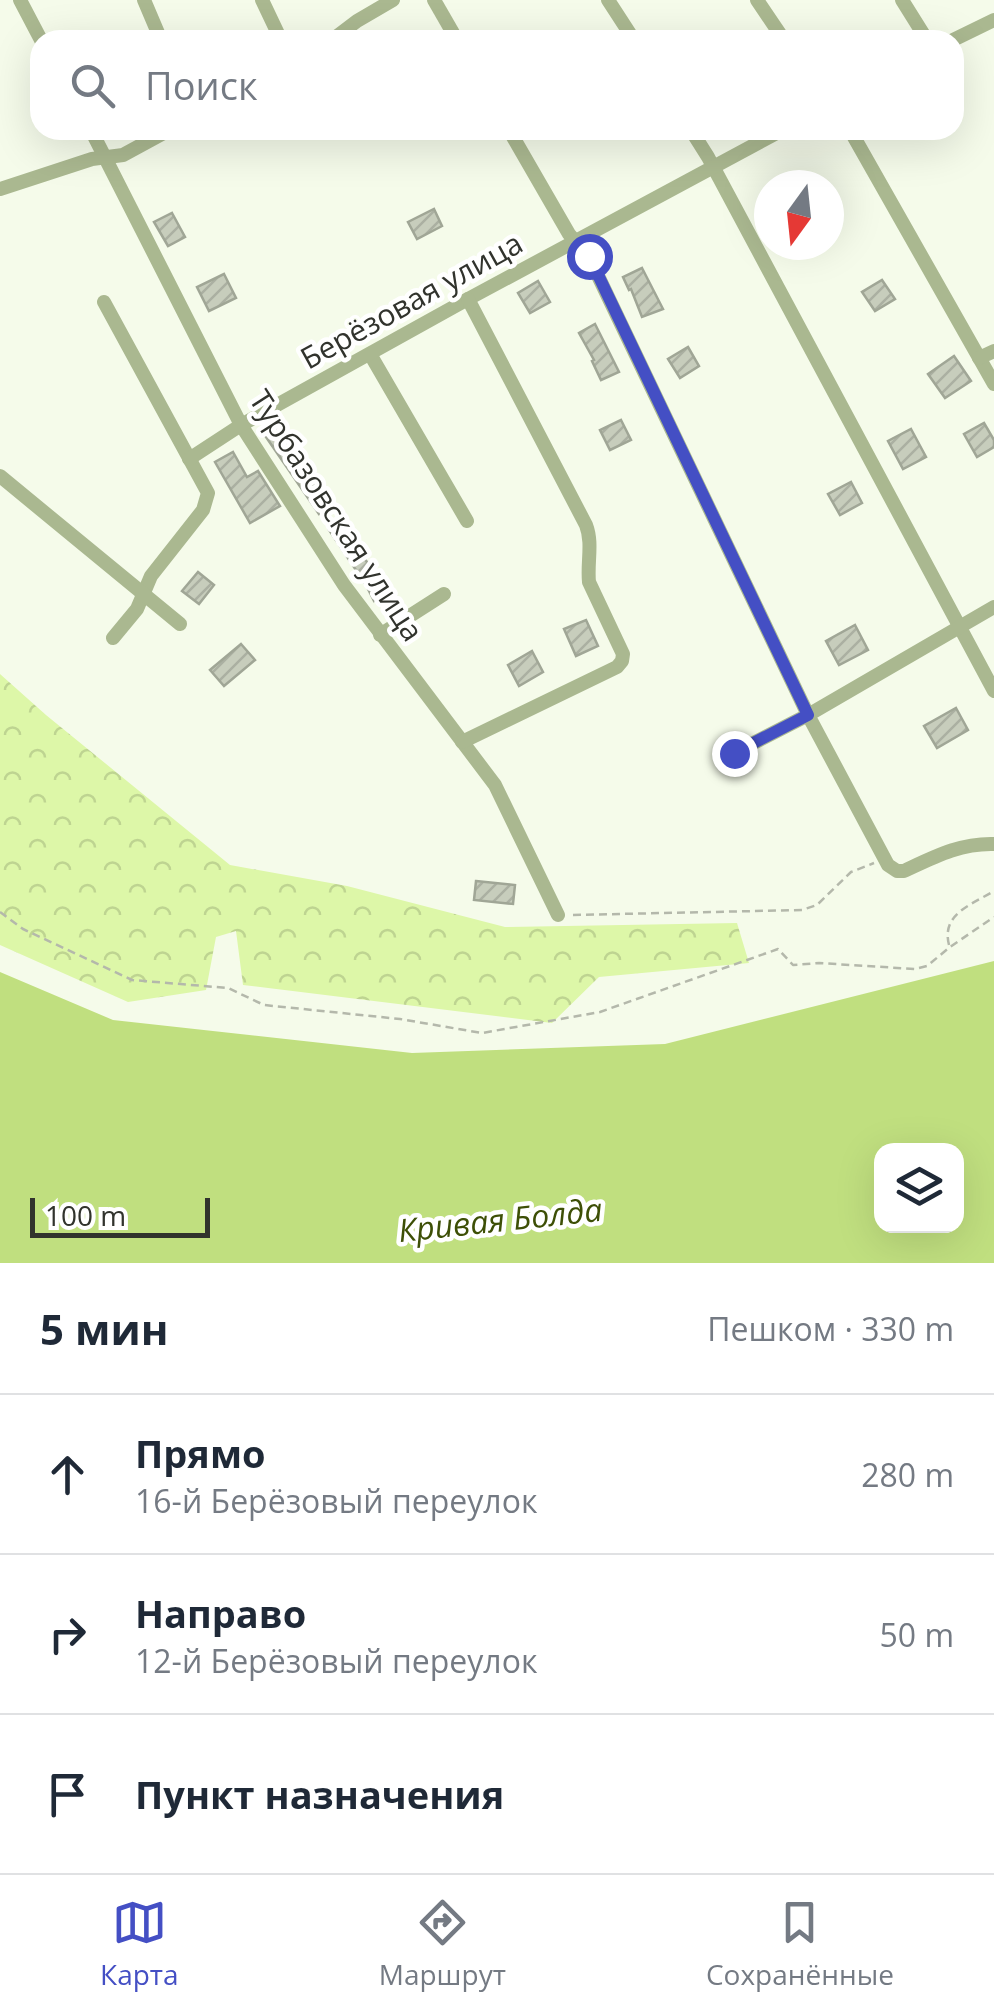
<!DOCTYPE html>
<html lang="ru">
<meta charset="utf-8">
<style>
:root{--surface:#fff;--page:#f2f2f3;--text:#1f2937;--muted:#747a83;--line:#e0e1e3;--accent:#444fc4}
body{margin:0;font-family:"Open Sans",sans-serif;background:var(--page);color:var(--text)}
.controls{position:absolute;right:30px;bottom:30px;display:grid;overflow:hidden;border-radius:20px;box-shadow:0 10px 40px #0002}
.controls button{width:90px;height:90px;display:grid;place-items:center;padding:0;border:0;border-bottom:2px solid var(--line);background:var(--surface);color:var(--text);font:50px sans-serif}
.compass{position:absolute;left:754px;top:170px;width:90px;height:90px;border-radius:50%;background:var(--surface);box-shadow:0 10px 40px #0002;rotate:195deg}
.scale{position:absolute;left:30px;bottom:25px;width:180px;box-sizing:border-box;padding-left:10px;border:5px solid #31332d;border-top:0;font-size:28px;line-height:35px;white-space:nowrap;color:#31332d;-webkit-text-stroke:8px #fff;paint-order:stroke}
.stop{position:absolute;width:30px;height:30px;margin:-22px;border:8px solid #444fc4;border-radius:50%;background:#fff}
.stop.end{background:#444fc4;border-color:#fff;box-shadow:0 2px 10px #0008}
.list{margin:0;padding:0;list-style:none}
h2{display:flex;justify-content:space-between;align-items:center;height:130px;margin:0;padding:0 40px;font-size:42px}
h2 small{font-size:32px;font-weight:400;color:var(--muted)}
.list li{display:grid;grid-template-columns:65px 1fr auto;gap:30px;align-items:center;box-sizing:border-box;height:160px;padding:0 40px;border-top:2px solid var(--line)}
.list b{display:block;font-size:38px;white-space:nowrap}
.list p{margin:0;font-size:32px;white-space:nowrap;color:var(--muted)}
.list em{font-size:32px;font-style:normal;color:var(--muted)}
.icon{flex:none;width:55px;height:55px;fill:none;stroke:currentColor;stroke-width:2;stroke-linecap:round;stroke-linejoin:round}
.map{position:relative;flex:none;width:994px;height:1263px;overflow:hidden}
.search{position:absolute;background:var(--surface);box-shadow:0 10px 40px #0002;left:30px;right:30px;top:30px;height:110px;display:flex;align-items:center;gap:25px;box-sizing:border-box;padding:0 35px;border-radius:30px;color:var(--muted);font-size:38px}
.sheet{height:610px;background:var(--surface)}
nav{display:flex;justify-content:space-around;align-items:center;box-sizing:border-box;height:140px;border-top:2px solid var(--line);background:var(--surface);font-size:28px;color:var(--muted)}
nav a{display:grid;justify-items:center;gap:5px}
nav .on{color:var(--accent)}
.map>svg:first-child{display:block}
.forest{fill:url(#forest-crowns)}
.water{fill:#c0df7f;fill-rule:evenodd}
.building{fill:url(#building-hatch);stroke:#a0a696;stroke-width:2.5}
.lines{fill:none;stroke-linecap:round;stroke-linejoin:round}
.path{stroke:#b4b8ab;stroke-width:2.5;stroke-dasharray:8 5;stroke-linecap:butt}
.minor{stroke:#aab890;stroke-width:14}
.route{stroke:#444fc4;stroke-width:12}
.labels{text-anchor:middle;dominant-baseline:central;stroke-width:9;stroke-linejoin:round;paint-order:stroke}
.street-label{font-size:30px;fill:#31332d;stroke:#fff}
.water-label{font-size:32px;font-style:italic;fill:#3d4f06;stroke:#fff}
</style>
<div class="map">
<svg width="994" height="1263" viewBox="0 0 994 1263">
<defs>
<pattern id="forest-crowns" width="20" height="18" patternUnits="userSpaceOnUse" patternTransform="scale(2.5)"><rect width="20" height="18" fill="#ddf7a8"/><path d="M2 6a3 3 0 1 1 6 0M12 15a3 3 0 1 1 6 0" fill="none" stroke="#bed491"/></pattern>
<pattern id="building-hatch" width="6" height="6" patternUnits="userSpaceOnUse" patternTransform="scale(2.5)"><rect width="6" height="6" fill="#c7cdbc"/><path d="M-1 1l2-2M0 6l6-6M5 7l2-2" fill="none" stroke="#abb0a2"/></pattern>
</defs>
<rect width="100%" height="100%" fill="#f5fbea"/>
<polygon class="forest" points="0,674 46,715 230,865 347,886 505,927 737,923 749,963 599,977 552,1023 243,985 236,931 216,937 206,990 128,1002 0,945"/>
<path class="water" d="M994,961V1263H0V972L113,1020L412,1053L665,1044ZM882,1150H956V1226H882Z"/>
<g class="building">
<polygon points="434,209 442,226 417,239 408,222"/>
<polygon points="172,213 185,237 168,246 154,222"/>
<polygon points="642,268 663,309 642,317 631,289 629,290 623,277"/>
<polygon points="224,274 236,298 209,311 197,287"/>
<polygon points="882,280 895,299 875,311 862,292"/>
<polygon points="538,281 550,302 530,313 518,293"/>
<polygon points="595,324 619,372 601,380 592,361 594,360 579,333"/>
<polygon points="688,347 699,366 680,378 668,359"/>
<polygon points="954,356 971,381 945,398 928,374"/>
<polygon points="621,420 631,440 610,450 600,430"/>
<polygon points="984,423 994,440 994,447 977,457 964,434"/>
<polygon points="278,425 306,469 310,466 322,483 318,486 332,507 319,514 264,434"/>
<polygon points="911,429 926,457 903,469 888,441"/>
<polygon points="233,452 247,477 258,471 280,506 250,523 215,462"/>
<polygon points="851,482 862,503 840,515 828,494"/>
<polygon points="342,522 351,539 378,578 382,575 392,590 374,601 366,585 329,530"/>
<polygon points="198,572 214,585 199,604 182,591"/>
<polygon points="586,620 598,646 576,656 564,629"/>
<polygon points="855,625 868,650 839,665 826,641"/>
<polygon points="241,644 255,660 224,686 210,670"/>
<polygon points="532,651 543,672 519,686 508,665"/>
<polygon points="956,708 968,730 937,748 924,726"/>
<polygon points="476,881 515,885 513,904 474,900"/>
</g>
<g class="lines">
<g class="path">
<polyline points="0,912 23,929 132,980 228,988 264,1005 400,1019 482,1033 600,1012 778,949 793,965 819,963 915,969 927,966 950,947 994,917"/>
<polyline points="573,915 802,910 817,905 851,872 874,863"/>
<path d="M949,945C941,914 971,905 994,891"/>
</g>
<g class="minor">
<polyline points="20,0 41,40"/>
<polyline points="144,0 161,40"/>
<polyline points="262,0 281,40"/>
<polyline points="434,0 457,40"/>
<polyline points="608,0 634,40"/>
<polyline points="757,0 784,40"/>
<polyline points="902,0 927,40"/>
<polyline points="332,40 357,21 393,0"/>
<polyline points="953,40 994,20"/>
<polyline points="91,130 241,425 344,585 495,785 558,915"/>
<path d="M509,130L569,234L589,257L808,715L888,865L897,871H904C934,857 960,843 994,844"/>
<polyline points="691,130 708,157 994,691"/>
<polyline points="850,130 994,384"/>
<polyline points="0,189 92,159 123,155 169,130"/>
<polyline points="104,302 208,493 203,510 151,576 137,609 113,638"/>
<polyline points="370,354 467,521"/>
<polyline points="979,358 994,351"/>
<polyline points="189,459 241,425 468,299 782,130"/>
<polyline points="0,476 180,624"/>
<polyline points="380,635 444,594"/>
<path d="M462,742L617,667L622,661L623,654L589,582C587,563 593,543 586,525L468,299"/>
<polyline points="734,753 808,715 994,607"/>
</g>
</g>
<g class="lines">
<polyline class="route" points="589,256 808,715 734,753"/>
</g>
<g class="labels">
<g class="street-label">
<text transform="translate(411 300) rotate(-29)">Берёзовая улица</text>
<text transform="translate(337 515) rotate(57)">Турбазовская улица</text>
</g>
<g class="water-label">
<text transform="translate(500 1219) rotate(-6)">Кривая Болда</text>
</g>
</g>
</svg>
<div class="controls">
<button><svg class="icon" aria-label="layers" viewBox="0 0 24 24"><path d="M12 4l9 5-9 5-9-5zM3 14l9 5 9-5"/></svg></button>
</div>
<svg class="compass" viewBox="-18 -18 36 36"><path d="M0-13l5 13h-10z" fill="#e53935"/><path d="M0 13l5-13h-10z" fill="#747a83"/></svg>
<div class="scale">100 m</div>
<div class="stop" style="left:589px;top:256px"></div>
<div class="stop end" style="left:734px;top:753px"></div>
<div class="search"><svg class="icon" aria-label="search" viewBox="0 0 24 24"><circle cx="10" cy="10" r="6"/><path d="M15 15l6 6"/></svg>Поиск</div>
</div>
<section class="sheet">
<h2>5 мин<small>Пешком · 330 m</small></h2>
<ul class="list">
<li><svg class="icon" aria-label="ahead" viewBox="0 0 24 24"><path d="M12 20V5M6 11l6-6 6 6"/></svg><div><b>Прямо</b><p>16-й Берёзовый переулок</p></div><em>280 m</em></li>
<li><svg class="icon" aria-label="right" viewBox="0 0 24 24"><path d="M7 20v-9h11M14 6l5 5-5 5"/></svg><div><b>Направо</b><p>12-й Берёзовый переулок</p></div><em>50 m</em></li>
<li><svg class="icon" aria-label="arrive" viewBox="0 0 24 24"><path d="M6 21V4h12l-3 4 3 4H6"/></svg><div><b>Пункт назначения</b></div></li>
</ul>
</section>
<nav>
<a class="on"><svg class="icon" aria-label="map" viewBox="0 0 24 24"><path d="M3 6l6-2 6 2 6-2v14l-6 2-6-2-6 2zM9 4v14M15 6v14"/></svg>Карта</a>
<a><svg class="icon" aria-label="directions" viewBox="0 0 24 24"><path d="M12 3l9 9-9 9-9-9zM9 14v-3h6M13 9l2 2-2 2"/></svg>Маршрут</a>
<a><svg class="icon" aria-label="saved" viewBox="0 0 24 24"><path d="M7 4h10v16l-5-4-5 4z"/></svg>Сохранённые</a>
</nav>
